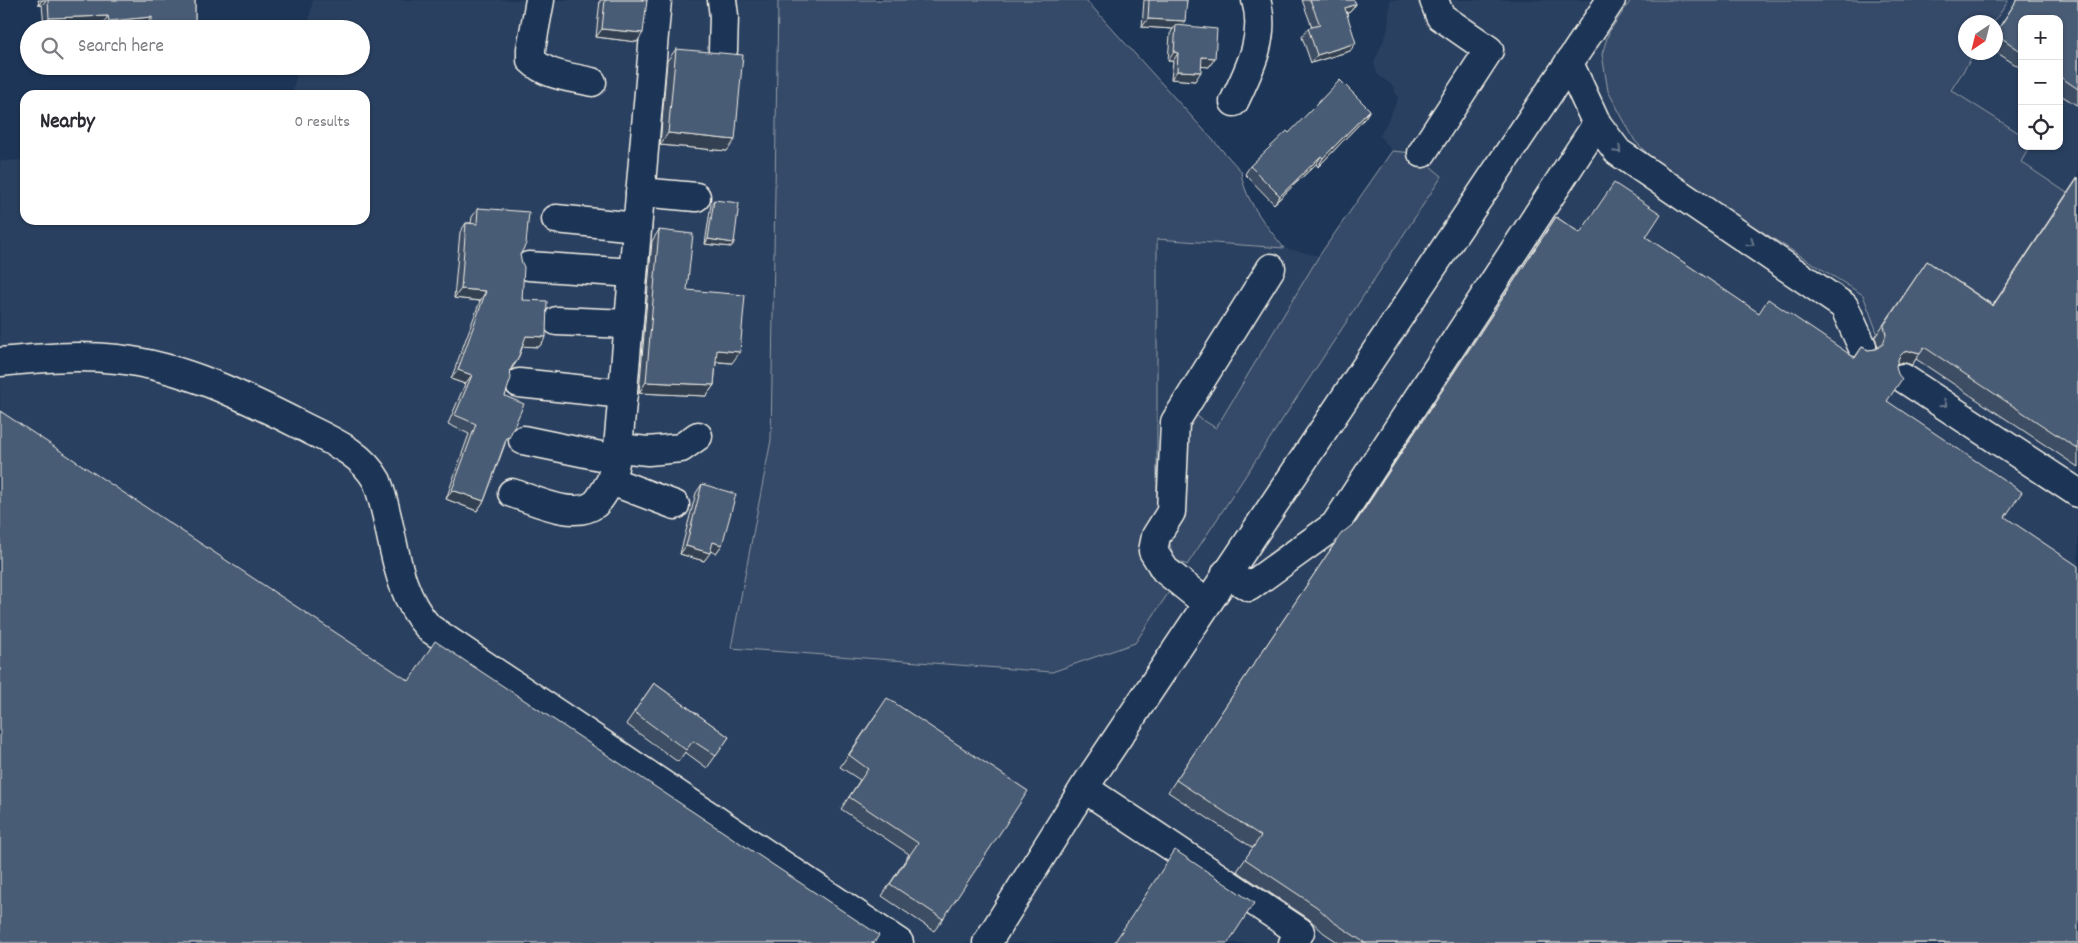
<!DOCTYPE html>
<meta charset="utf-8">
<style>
:root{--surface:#fff;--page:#f7f7f7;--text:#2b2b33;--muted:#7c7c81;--line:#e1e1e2}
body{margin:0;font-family:Dekko,sans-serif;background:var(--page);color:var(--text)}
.controls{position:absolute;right:15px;top:15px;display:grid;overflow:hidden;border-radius:10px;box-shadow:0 1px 4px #0004}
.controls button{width:45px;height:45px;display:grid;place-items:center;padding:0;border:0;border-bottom:1px solid var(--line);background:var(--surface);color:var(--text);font:25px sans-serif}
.compass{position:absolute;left:1958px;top:15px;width:45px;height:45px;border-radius:50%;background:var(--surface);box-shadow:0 1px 4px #0004;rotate:215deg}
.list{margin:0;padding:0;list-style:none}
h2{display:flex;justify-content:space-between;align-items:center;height:65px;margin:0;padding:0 20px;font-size:21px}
h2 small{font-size:16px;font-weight:400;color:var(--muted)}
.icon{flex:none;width:28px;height:28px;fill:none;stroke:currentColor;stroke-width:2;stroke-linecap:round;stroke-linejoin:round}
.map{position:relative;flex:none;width:2078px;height:943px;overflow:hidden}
.search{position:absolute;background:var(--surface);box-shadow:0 1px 4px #0004;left:20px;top:20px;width:350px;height:55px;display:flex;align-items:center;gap:12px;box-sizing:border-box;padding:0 18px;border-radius:28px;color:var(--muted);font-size:19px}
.panel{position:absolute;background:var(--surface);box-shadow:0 1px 4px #0004;left:20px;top:90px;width:350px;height:135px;border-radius:15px}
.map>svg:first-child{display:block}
.built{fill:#2a4060;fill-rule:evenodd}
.green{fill:#354a67;stroke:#949ea8}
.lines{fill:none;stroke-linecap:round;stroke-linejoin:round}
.minor-casing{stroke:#f4f1e8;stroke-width:31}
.minor{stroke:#1d3557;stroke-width:28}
.wall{fill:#3e4e64;stroke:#f4f1e8}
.shaded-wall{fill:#324051;stroke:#f4f1e8}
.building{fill:#485b74;stroke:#f4f1e8}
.oneway{stroke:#68778a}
</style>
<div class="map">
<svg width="2078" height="943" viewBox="0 0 2078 943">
<rect width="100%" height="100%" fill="#1d3557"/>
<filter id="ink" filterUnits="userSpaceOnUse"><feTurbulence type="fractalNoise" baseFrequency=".02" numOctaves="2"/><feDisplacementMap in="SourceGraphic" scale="10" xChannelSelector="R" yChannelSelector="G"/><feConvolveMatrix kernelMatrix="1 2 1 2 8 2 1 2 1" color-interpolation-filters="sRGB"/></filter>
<g filter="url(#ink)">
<path class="built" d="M313,0H778L771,440L731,647L1052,672L1157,522V239L1284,248L1320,256L1392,151L1380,136L1398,99L1393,86L1377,74L1374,63L1388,29L1390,0H2078V943H0V161L25,160V220H365V95H292L298,66H361V29H307ZM2022,19H2059V146H2022ZM1966,22H1996V52H1966Z"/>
<g class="green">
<path d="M778,0H1086L1241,171C1244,200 1266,225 1284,248L1157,239V522L1139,546L1150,576L1169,592L1135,643L1052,672L731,648L771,440Z"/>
<polygon points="1631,0 2009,0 1994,22 1966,22 1966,52 1975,53 1951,90 2022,135 2022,146 2030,146 2021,162 2067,193 1985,317 1878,335 1863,295 1664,170 1635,141 1608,91 1602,54 1609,32"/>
<polygon points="1392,151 1414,153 1442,176 1187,565 1174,559 1169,541 1189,423 1195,415 1216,428 1319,256"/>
</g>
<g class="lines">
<defs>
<g id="minor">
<path d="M540,0L531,49V60C547,76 571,77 592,82"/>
<polyline points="722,0 724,16 723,50"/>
<polyline points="1569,63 1597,124 1618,152 1844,306 1862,346"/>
<path d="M1234,102C1249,70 1267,37 1256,0"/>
<polyline points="1422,153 1489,50 1440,16 1434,0"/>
<polyline points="640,192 696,197"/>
<polyline points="556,219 637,227"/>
<polyline points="529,266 633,273"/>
<polyline points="557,321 628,324"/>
<path d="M0,362C39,358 78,355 117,359C182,366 245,397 302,426C331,441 361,452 377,481C395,530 392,588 429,628L899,943"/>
<polyline points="1903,378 2078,493"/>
<polyline points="519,383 623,394"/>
<polyline points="523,440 615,459"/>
<polyline points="618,448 648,451 681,448 698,436"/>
<polyline points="611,481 618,448 657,0"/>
<path d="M512,493C535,500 574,520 595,504C601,499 606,488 611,481L675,505"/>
<polyline points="1226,573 1249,587 1335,525 1597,124"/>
<polyline points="1206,603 1165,570 1153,551 1156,536 1171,512 1175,422 1271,268"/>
<polyline points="1084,788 1300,932 1293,943"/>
<polyline points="987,943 1084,788 1611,0"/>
</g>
</defs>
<use href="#minor" class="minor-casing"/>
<use href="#minor" class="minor"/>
</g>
<g class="wall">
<polygon points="38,0 195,0 195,29 146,29 146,25 112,29 103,29 103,24 44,26 42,5 39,5"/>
<polygon points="600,0 647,0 637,42 596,37"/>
<polygon points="1144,0 1187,0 1182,26 1215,58 1209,67 1201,66 1195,81 1171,79 1173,61 1168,61 1170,34 1173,29 1142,27"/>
<polygon points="1302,0 1354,0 1356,4 1350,12 1347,13 1350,51 1311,63 1302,37 1308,28 1312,27"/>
<polygon points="2017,0 2078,0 2078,106 2059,94 2059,19 2022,19 2022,69 1996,52 1996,32"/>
<polygon points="676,49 727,151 660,145 667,61"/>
<polygon points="1365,118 1318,167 1316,164 1274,204 1245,174 1250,166 1289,133"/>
<polygon points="2078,177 2078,467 1916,359 1912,365 1903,362 1896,364 1887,401 2005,517 2078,943 1339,943 1324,933 1309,919 1237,871 1253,848 1168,792 1333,546 1355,523 1556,217 1580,233 1646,237 1758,313 1855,357 1862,347 1868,350 1876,349 1878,347 1875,337 1927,261 1993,305"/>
<polygon points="714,200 734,243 731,247 705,244 711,204"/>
<polygon points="478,208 520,255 522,300 546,337 539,347 523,346 517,361 511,370 505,396 505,444 484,501 477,511 446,499 469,434 448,424 465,384 451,379 480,301 454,298 460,232 466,223 471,223 472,217"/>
<polygon points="659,230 687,290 732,363 716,362 714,385 706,396 639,393 652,241"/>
<polygon points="702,484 722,545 716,553 710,551 704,561 680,554 696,493"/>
<polygon points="654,683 729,737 707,768 685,752 678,762 626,724"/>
<polygon points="879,710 943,919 934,931 882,896 909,854 841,809 860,780 840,767"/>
</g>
<g class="shaded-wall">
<polygon points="42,0 46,0 42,5 39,5"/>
<polygon points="1356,4 1350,12 1339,16 1345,8"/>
<polygon points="108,16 103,24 44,26 49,18"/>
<polygon points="152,17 146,25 104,29 109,21"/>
<polygon points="1148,19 1185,21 1179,30 1176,25 1173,29 1142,27"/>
<polygon points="602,29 643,33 637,42 596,37"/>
<polygon points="1356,43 1350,51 1311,63 1317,55"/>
<polygon points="1174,52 1178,53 1173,61 1168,61"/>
<polygon points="1202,57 1215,58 1209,67 1196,66"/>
<polygon points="1177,71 1201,72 1195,81 1171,79"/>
<polygon points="1370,110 1365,118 1318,167 1323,158"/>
<polygon points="668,133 735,140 727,151 660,145"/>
<polygon points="1321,156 1316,164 1274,204 1280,196"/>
<polygon points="708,239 734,243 731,247 705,244"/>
<polygon points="461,289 486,291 480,301 454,298"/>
<polygon points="526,336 546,337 539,347 519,346"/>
<polygon points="717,350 740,352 732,363 709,361"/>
<polygon points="1912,351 1920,353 1912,365 1903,362 1896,364 1899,357 1904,352"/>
<polygon points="458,370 472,375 465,384 451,379"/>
<polygon points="646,382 714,385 706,396 639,393"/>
<polygon points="452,490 484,501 477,511 446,499"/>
<polygon points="713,542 722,545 716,553 707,550"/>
<polygon points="686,546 710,553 704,561 680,554"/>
</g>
<g class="building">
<polygon points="48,0 195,0 195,29 152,29 152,17 109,21 108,16 49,18"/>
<polygon points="605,0 647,0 643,33 602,29"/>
<polygon points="1149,0 1187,0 1185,21 1148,19"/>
<polygon points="1310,0 1354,0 1356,4 1345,8 1356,43 1317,55 1308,28 1320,25"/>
<polygon points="2017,0 2078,0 2078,89 2059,76 2059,19 2022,19 2022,52 1996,34 1996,33"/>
<polygon points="1176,25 1217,29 1215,58 1202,57 1201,72 1177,71 1178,53 1174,52"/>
<polygon points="676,49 743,55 735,140 668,133"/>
<polygon points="1340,80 1370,110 1323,158 1321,156 1280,196 1250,166 1287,131 1289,133"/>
<polygon points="2078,178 2078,449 1924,347 1920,353 1912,351 1904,352 1899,357 1896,366 1898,374 1902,379 1887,401 2022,492 2005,517 2078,566 2078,943 1365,943 1332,921 1317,907 1245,859 1261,836 1176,780 1341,534 1356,522 1556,217 1580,233 1614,183 1661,214 1646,237 1759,313 1768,299 1855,358 1862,347 1868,350 1876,349 1883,344 1886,335 1884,325 1927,261 1993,306"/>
<polygon points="714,200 739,203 734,243 708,239"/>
<polygon points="478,208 529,212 526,244 520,255 522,263 524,267 522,300 547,301 546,337 526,336 517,361 513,365 510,371 511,378 505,396 524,404 509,438 507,437 484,501 452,490 476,424 455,415 472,375 458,370 486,291 461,289 466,223 477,224"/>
<polygon points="659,230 693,234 687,290 745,295 740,352 717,350 714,385 646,382"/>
<polygon points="0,411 409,681 435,641 879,935 874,943 0,943"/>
<polygon points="702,484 736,494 722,545 713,542 710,553 686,546"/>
<polygon points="654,683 729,737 716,756 693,741 686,750 634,712"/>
<polygon points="887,698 1028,791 943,919 890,884 918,843 849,797 868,769 849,755"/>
<polygon points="1175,850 1254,903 1228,943 1114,943"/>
</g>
<defs><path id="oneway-chevron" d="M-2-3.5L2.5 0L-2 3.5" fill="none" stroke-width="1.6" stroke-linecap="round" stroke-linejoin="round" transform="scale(1.25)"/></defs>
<g class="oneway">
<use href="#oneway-chevron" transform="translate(1618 150) rotate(45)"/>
<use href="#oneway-chevron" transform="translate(1751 243) rotate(34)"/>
<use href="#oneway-chevron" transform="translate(1944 404) rotate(34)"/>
</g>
</g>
</svg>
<div class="controls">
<button>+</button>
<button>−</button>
<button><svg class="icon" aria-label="locate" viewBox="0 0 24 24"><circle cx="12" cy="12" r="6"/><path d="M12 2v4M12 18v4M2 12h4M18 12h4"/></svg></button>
</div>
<svg class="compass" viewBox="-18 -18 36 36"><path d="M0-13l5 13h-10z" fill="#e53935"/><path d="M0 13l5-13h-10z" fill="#7c7c81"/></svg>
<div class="search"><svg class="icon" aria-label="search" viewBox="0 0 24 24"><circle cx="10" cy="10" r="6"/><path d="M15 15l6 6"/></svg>Search here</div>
<section class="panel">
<h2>Nearby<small>0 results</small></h2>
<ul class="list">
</ul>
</section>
</div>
